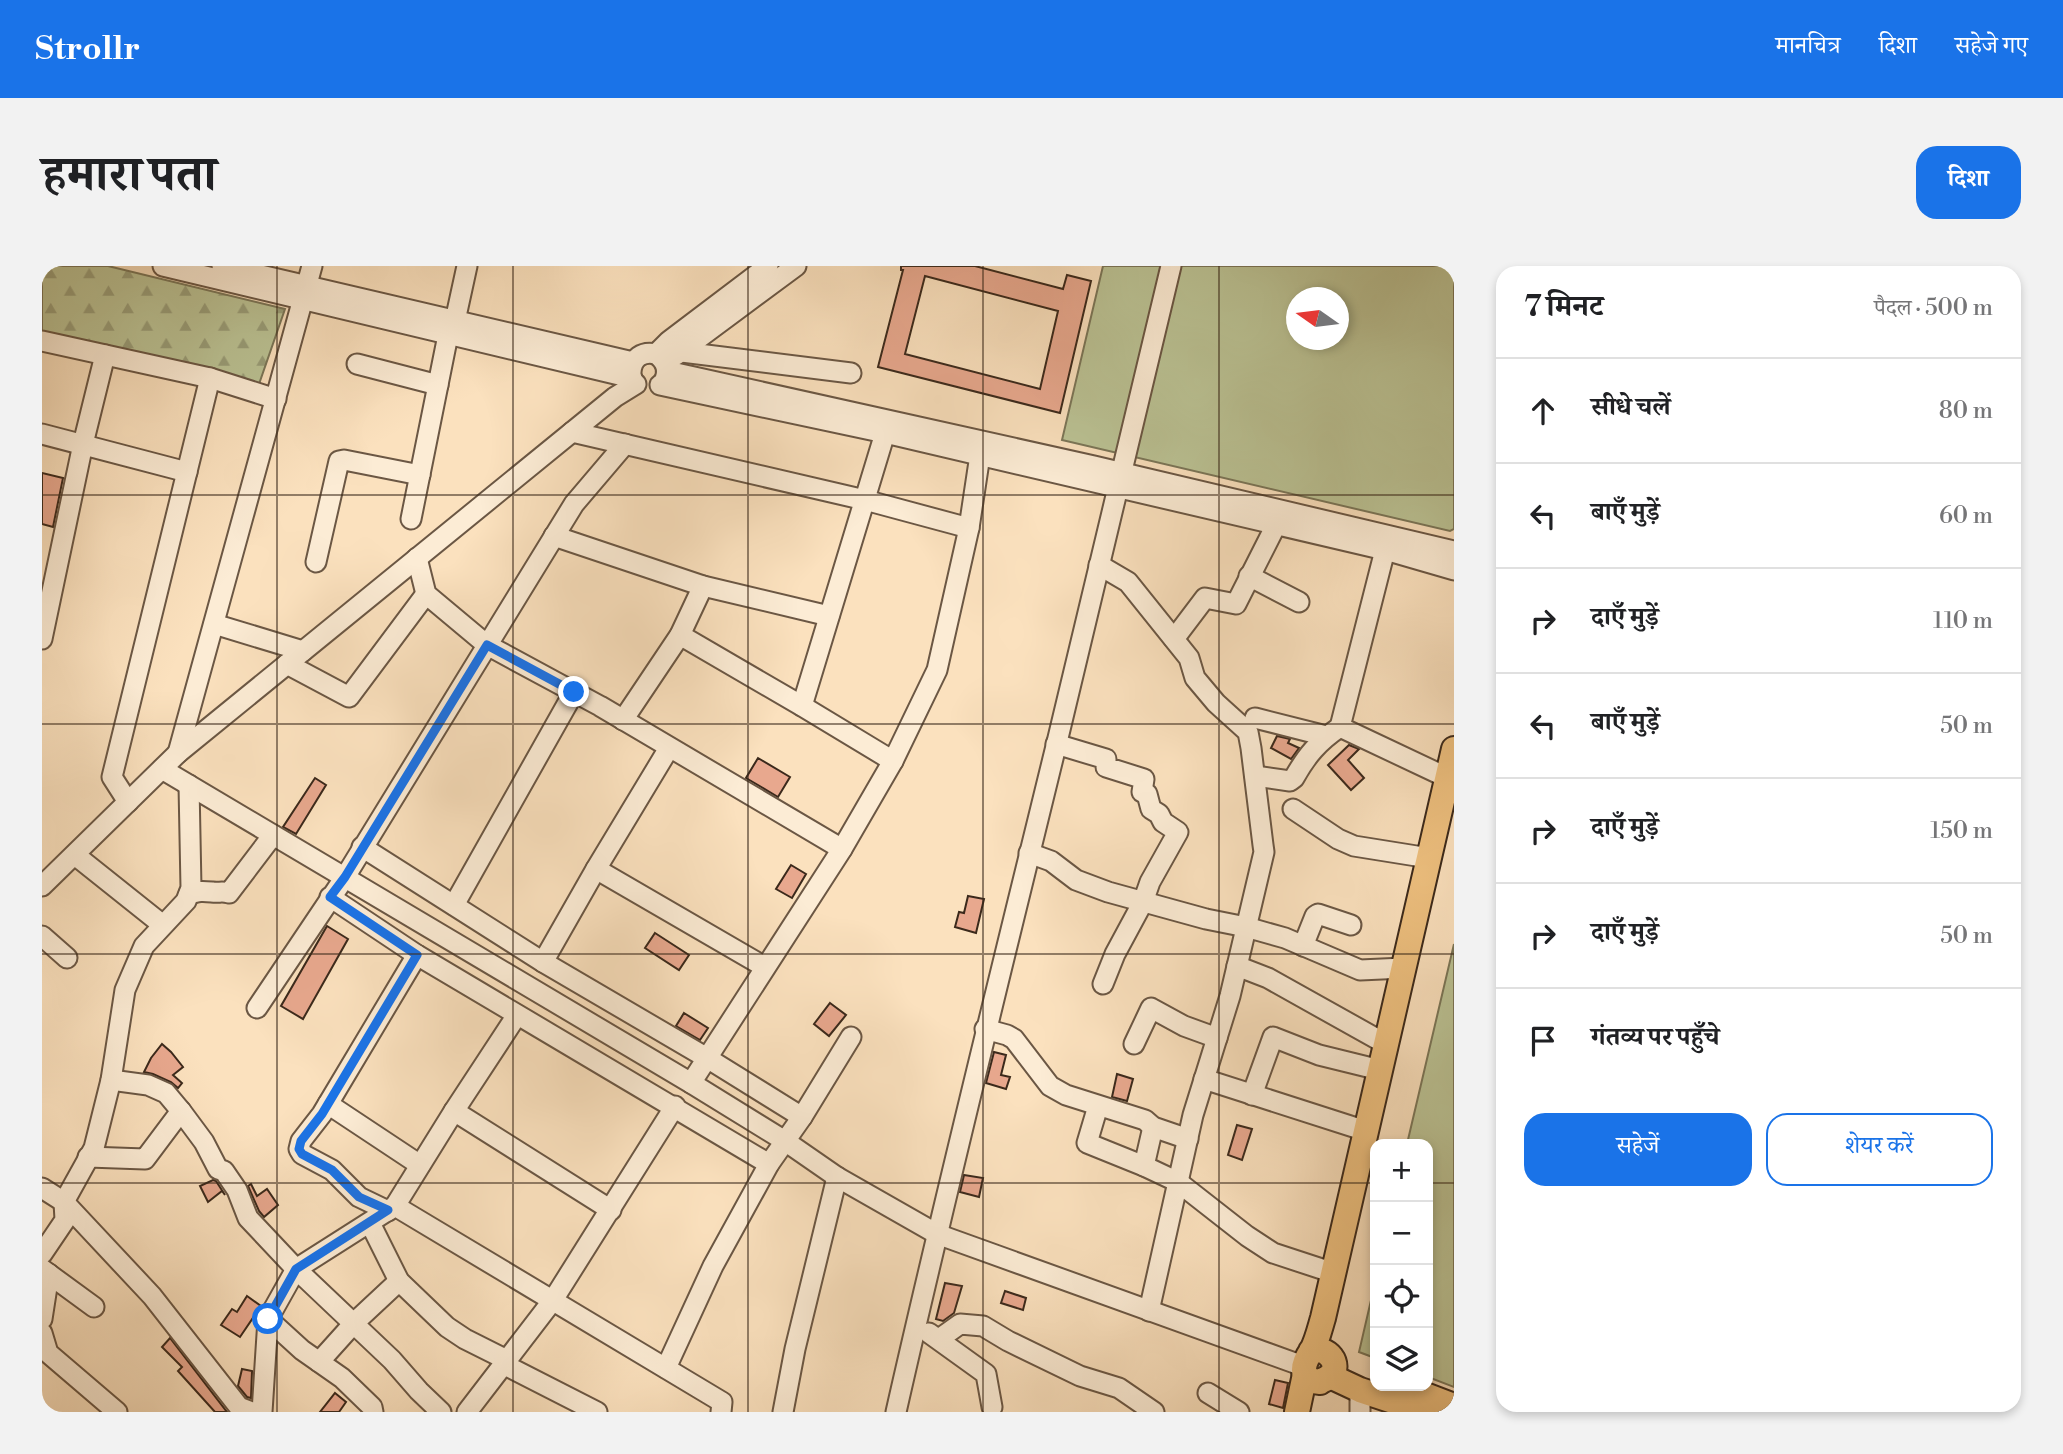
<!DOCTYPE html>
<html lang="hi">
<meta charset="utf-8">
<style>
:root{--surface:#fff;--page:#f2f2f2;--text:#202124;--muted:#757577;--line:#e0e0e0;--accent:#1a73e8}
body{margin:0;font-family:"Libre Bodoni","Noto Serif Devanagari",serif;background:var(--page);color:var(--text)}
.controls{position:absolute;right:21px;bottom:21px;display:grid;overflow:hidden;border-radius:14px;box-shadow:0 4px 10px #0003}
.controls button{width:63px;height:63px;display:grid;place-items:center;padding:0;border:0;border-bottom:2px solid var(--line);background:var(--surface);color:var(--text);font:35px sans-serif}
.compass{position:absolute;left:1244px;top:21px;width:63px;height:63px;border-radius:50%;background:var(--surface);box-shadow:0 4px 10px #0003;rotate:284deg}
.stop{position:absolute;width:21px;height:21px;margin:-16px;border:5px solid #1a73e8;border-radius:50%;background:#fff}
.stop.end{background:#1a73e8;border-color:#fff;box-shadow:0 2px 7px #0008}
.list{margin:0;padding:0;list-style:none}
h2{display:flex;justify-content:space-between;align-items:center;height:91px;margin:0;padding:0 28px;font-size:30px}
h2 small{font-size:23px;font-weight:400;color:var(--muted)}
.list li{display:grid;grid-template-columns:46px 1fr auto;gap:21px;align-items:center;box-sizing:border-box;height:105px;padding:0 28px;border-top:2px solid var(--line)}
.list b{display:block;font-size:26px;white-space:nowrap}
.list em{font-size:23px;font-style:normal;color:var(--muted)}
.actions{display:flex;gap:14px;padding:21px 28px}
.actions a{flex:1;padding:16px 0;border:2px solid var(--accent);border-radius:21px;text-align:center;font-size:24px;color:var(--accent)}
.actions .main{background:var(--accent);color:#fff}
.icon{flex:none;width:38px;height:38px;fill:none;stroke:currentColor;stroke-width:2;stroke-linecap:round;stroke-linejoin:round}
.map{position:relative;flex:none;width:1412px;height:1146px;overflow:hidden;border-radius:21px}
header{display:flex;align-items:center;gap:42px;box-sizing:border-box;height:98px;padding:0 35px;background:var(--accent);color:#fff}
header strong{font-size:33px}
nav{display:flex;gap:38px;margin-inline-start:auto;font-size:24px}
.intro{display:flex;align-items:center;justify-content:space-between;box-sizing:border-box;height:168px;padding:0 42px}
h1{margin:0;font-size:49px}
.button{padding:18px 32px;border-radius:21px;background:var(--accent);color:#fff;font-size:24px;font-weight:700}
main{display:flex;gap:42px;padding:0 42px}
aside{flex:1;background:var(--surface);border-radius:21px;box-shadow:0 4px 10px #0003}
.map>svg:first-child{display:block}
.green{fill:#bbc395;stroke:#7b7658;stroke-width:2;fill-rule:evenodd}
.forest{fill:url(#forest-firs);stroke:#7b7658;stroke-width:2}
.building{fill:#e8a88e;stroke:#3b291b;stroke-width:2;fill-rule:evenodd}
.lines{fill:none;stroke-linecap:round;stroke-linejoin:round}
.minor-casing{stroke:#6b5744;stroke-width:23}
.major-casing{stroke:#3b291b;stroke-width:28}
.minor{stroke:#fcecd5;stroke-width:19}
.major{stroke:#eec07f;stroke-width:24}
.route{stroke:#1a73e8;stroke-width:9}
.grid{fill:none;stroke:#3b291b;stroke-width:2;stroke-opacity:0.55}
</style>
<header>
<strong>Strollr</strong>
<nav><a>मानचित्र</a><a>दिशा</a><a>सहेजे गए</a></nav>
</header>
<div class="intro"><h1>हमारा पता</h1><a class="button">दिशा</a></div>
<main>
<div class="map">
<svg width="1412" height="1146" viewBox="0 0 1412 1146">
<defs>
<pattern id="forest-firs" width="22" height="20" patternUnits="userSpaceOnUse" patternTransform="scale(1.75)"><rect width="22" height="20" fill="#bbc395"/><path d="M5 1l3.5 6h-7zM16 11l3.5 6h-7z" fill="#999e79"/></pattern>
</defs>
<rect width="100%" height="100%" fill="#fbe1be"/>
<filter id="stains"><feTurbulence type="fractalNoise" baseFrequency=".00286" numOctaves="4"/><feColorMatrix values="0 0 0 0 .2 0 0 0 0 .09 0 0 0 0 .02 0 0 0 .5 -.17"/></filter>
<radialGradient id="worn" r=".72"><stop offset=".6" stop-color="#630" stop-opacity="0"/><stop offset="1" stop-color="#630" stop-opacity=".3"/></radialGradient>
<g class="green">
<path d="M1061,0H1412V263L1408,265L1020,174ZM1254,32H1296V74H1254Z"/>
<polygon points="1412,678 1412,1121 1386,1111 1386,878 1365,878"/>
<polygon points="1333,1017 1333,1092 1317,1086"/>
</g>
<polygon class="forest" points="0,0 66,0 243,43 217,118 0,67"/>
<g class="building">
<path d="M859,0H933L1021,23L1025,9L1049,15L1018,147L836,101L861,4H859ZM883,10L1016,45L998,123L863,88Z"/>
<polygon points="0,207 21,212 11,261 0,258"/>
<polygon points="1235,470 1248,473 1246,477 1257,482 1249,493 1229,482"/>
<polygon points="1307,479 1317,483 1306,494 1322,512 1309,524 1286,499"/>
<polygon points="716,492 748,511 736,531 704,512"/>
<polygon points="273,512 284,519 254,568 241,561"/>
<polygon points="749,599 764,608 750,632 734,623"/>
<polygon points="926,630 942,633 934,667 913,661 917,646 922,647"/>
<polygon points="285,660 306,673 261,753 239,740"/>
<polygon points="613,667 647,689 637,704 603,682"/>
<polygon points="788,737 804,749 787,770 772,758"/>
<polygon points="642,747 666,762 658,774 634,760"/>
<polygon points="120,778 129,786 141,801 131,809 140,817 136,822 129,816 111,808 102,806 109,792"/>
<polygon points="952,786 964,789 959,809 968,811 964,823 944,817"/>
<polygon points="1075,808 1091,813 1085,835 1070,831"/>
<polygon points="1195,859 1210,863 1200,894 1186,889"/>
<polygon points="922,909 941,912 937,931 918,926"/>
<polygon points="171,914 174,915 183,929 180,925 166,936 158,920"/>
<polygon points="209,918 215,930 225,923 236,939 222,951 217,945 206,920"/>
<polygon points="903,1017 920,1020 912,1047 901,1055 894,1053"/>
<polygon points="963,1025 984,1032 981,1044 959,1037"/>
<polygon points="205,1030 219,1040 198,1071 179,1059 190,1043 195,1046"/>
<polygon points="128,1072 185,1146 173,1146 136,1105 140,1101 120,1081"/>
<polygon points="200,1103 210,1105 209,1132 205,1131 196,1120"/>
<polygon points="1233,1114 1246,1117 1241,1142 1227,1138"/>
<polygon points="293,1127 304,1136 297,1146 278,1146"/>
</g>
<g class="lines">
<defs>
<g id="minor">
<polyline points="121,0 590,112"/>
<polyline points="180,0 591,96"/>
<polyline points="413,55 425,0"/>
<polyline points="0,75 168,112 234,133"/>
<polyline points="640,86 809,107"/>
<path d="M614,88C624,95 628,106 621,117"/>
<polyline points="634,89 754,0"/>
<polyline points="315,98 396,119"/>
<polyline points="625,105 1052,200 1412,285"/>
<path d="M589,106C590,92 600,85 614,88L627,75L726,0"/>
<polyline points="618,119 843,167 1343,284 1412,304"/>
<polyline points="530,166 823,234 927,262"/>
<polyline points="0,168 145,206"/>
<polyline points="369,253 406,69"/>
<polyline points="512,270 661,320 787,350"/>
<polyline points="1343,284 1298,461 1406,512"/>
<polyline points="375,292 384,328 445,379 558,440 800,583"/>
<polyline points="274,296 297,195 302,194 378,209"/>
<polyline points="1057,299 1086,316 1147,392 1153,412 1174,437 1206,466 1209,482 1221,579 1222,586 1188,730 1151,849 1107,1045"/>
<polyline points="1207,310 1257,336"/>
<polyline points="172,358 261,385"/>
<polyline points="638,369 760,440 851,495"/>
<polyline points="0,373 41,178 63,89"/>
<polyline points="1132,373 1163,332 1194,338 1234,259"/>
<polyline points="245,398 307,431 384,328"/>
<polyline points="760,440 843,167"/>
<polyline points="1213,452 1284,470"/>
<polyline points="581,454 638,369 661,320"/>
<polyline points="1014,478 1064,493 1064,501 1102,513 1100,526 1105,528 1109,543 1117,548 1121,556 1136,566 1108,616 1101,636 1073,688 1061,718"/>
<polyline points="136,487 270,0"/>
<polyline points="120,503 649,817 743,875 795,911 895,968 1261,1100"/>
<path d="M1213,510L1248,515L1252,512C1265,489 1276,476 1298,461"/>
<polyline points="86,536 70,511 168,112"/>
<polyline points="1251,543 1296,573 1312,580 1387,592"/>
<polyline points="320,581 501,696 665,792 760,851"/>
<polyline points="987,587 1009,595 1034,614 1066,626 1164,653 1204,661 1243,672 1318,704 1362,702"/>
<polyline points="33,589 117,656 118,661"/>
<polyline points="554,603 723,701"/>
<polyline points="0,620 136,487 573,131 594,118"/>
<path d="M147,628C157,625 160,625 170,626C177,627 180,625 187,627L231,569"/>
<polyline points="288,631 375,689 727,898"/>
<polyline points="412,639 532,426"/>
<polyline points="0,670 25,692"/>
<polyline points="1261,680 1273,650 1276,648 1309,659"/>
<polyline points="501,696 554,603 627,482"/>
<polyline points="1195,700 1226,712 1344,778"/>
<polyline points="215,742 303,611 532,238 583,178"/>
<polyline points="943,763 965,769 972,773 1008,820 1024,829 1103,854 1111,861 1146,873"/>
<polyline points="1092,778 1109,742 1142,760 1175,772"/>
<polyline points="1162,813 1324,865"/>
<polyline points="649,817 800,583 851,495 895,404 927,262 938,189"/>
<polyline points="1210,829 1231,771 1277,789 1338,804"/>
<polyline points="286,838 378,899"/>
<polyline points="1056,840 1045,877 1102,900 1136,916 1205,970 1231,987 1292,1007"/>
<polyline points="139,845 162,876 176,903 182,905 195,924 206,952 254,1003 350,1094 377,1125 399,1146"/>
<polyline points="412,845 569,944"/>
<polyline points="46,891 103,893 139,845 124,827 106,819 69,814"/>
<polyline points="1102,900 1111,861"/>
<polyline points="0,922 22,936 110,1030 197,1141 210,1146"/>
<polyline points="353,940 680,1136 679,1146"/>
<polyline points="346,945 317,931 290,904 260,888 257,883 259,875 280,848 375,689"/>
<polyline points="328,957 357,1015 405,1061 423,1073 465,1094"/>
<polyline points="0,988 23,954 22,936 52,882 69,814 83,724 102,680 144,635 149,622 147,519"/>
<polyline points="0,1003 52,1041"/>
<polyline points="0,1053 7,1008"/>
<polyline points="226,1053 260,1084 300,1112 330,1141 331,1146"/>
<polyline points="0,1067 6,1087 75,1146"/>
<polyline points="887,1067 944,1108 950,1141"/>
<polyline points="897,1073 918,1058 941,1060 966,1075 1038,1110 1077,1122 1112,1146"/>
<polyline points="277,1096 313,1056 357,1015"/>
<polyline points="461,1098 555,1146"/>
<polyline points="624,1102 671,1000 727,898 760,851 809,771"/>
<polyline points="1166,1127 1197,1146"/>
<polyline points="220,1146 226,1053 254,1003 353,940 412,845 475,749"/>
<polyline points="425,1146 511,1034 633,840"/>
<polyline points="741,1146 753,1083 795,911"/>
<path d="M854,1146C905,921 961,697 1016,472C1054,315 1091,157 1129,0"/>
<polyline points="1318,1146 1318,1124"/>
</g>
<g id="major">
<path d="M1269,1085C1286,1080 1299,1098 1289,1110C1287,1112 1280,1114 1278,1116C1255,1114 1261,1097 1270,1084C1275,1075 1278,1062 1281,1052L1412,483"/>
<polyline points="1288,1110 1318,1124 1384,1146"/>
<polyline points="1365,1122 1412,1140"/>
<polyline points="1255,1146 1263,1108"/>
</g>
</defs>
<use href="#minor" class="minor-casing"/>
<use href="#major" class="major-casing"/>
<use href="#minor" class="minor"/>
<use href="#major" class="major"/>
</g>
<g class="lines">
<polyline class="route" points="226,1053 254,1003 346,944 317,931 290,904 260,888 257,883 259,875 280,848 375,689 288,631 303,611 445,379 532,426"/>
</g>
<path class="grid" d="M235,0V1146M471,0V1146M706,0V1146M941,0V1146M1177,0V1146M0,229H1412M0,458H1412M0,688H1412M0,917H1333M1386,917H1412"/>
<rect width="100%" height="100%" filter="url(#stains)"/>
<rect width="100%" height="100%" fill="url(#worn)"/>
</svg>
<div class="controls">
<button>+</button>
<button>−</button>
<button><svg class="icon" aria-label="locate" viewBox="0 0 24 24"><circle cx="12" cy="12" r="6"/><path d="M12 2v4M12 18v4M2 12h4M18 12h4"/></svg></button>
<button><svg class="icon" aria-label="layers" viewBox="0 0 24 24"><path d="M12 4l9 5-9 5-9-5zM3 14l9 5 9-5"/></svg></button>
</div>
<svg class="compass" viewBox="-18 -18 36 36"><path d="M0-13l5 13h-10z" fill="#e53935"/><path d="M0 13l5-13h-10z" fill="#757577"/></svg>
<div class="stop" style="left:226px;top:1053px"></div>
<div class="stop end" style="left:532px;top:426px"></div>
</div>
<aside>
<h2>7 मिनट<small>पैदल · 500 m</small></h2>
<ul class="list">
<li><svg class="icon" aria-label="ahead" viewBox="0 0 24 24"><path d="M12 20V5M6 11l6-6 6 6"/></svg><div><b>सीधे चलें</b></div><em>80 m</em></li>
<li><svg class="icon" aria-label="left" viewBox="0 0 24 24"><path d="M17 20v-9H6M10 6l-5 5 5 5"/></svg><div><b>बाएँ मुड़ें</b></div><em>60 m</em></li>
<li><svg class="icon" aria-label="right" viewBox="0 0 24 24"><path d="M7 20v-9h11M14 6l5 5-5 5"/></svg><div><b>दाएँ मुड़ें</b></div><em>110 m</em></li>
<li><svg class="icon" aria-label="left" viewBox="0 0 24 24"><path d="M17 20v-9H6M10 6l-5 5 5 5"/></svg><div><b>बाएँ मुड़ें</b></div><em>50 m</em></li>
<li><svg class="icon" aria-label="right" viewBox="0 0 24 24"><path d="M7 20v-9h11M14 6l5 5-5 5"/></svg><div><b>दाएँ मुड़ें</b></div><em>150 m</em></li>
<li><svg class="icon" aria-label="right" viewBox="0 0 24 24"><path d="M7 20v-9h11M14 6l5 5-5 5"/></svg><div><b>दाएँ मुड़ें</b></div><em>50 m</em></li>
<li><svg class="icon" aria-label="arrive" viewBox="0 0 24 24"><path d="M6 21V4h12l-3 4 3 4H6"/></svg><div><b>गंतव्य पर पहुँचे</b></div></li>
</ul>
<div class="actions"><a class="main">सहेजें</a><a>शेयर करें</a></div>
</aside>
</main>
